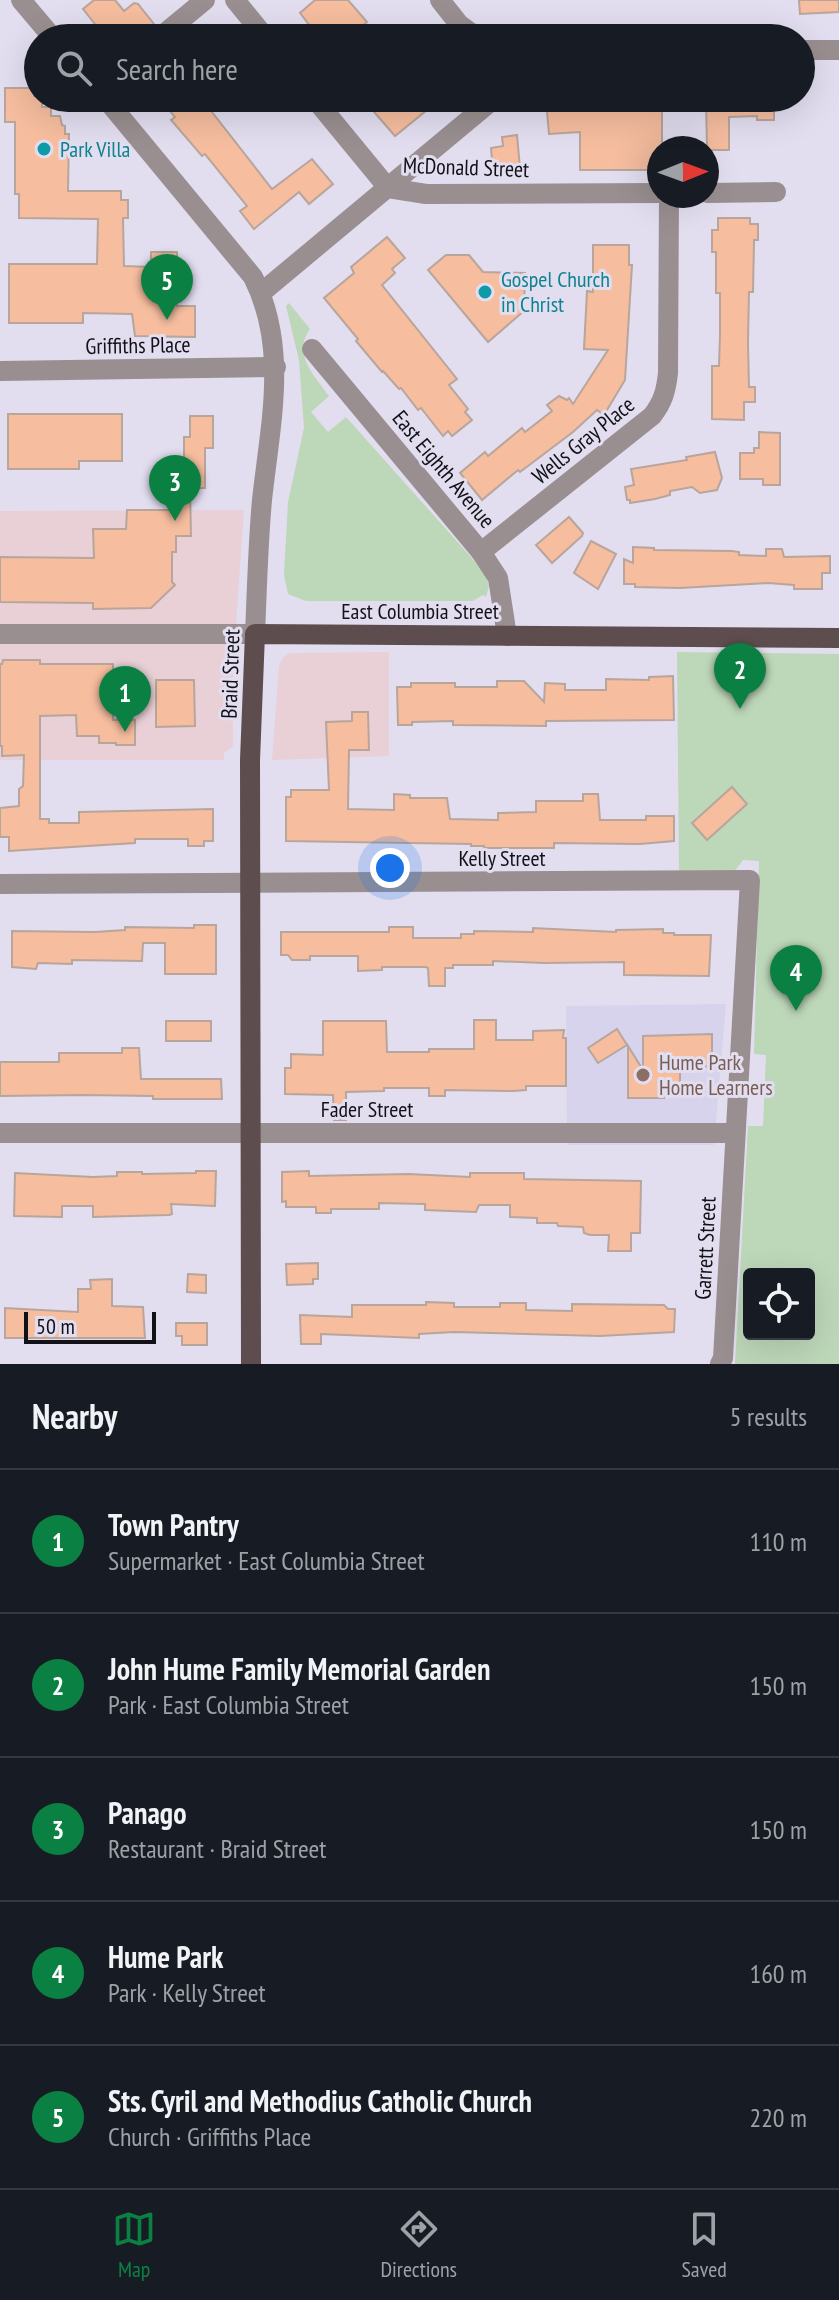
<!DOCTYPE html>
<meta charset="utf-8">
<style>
:root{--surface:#171b24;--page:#242831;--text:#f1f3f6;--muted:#9ea1a6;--line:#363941;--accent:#0b8043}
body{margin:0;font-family:"PT Sans Narrow",sans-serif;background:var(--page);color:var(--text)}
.controls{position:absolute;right:24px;bottom:24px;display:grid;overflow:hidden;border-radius:8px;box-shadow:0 8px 32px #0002}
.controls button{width:72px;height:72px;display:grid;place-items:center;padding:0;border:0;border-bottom:2px solid var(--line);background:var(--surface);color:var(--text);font:40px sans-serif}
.compass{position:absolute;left:647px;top:136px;width:72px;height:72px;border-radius:50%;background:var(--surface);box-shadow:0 8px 32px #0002;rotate:89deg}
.scale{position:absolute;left:24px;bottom:20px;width:132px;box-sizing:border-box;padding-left:8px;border:4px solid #121117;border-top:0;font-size:22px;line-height:28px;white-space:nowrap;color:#121117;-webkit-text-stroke:6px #e2def0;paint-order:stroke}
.you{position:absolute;left:390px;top:868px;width:28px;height:28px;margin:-20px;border:6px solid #fff;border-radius:50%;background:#1a73e8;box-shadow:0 0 0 12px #1a73e833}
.badge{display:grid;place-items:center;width:52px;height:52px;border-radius:50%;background:var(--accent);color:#fff;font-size:26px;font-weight:700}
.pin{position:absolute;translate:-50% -66px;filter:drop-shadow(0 2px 4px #0008)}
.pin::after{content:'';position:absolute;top:42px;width:28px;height:24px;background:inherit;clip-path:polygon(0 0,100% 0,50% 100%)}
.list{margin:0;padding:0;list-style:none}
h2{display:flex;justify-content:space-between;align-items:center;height:104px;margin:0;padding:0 32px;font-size:34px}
h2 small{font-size:26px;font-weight:400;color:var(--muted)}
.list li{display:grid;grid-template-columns:52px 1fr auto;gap:24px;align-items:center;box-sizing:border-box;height:144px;padding:0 32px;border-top:2px solid var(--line)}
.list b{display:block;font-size:30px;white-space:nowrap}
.list p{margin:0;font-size:26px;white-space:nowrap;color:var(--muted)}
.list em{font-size:26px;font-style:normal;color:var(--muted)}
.icon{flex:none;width:44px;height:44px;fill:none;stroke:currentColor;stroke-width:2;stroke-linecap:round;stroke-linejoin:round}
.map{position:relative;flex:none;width:839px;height:1364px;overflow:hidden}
.search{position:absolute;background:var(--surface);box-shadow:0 8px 32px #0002;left:24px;right:24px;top:24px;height:88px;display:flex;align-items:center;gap:20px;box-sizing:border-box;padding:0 28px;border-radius:44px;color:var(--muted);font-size:30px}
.sheet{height:824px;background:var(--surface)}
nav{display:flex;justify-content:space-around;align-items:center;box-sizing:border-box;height:112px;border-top:2px solid var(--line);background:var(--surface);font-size:22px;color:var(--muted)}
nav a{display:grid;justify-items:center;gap:4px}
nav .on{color:var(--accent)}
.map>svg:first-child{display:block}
.commercial{fill:#e9cfd6}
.built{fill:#d8d3ec}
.green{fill:#bdd7b9;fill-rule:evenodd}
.building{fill:#f6bd9f;stroke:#b8a59c;stroke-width:2}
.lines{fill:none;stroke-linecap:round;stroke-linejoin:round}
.minor{stroke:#998f90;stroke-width:20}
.major{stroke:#5e4d4e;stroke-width:20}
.culture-dot{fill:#0f9aa8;stroke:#e2def0;stroke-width:3}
.education-dot{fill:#8d6e63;stroke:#e2def0;stroke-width:3}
.labels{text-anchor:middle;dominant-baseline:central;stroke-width:6;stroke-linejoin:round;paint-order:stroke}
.culture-label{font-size:22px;fill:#0d838f;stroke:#e2def0;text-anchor:start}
.street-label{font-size:22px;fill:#121117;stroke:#e2def0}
.education-label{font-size:22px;fill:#785e54;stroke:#e2def0;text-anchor:start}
</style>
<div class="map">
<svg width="839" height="1364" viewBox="0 0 839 1364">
<rect width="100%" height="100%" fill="#e2def0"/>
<g class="commercial">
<polygon points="244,510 233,666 233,746 224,753 224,760 0,760 0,511"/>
<polygon points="389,652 389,756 272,760 279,666 283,657 290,653"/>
</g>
<polygon class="built" points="726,1004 714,1145 567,1145 566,1006"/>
<g class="green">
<path d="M289,303L310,329C292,354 314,375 329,396L311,412L328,432L346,417L486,574L489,586L486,597L483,595L473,601H306L288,594L284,575L288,502L304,428L299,360L286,306Z"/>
<path d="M677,652L839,654V1364H735L748,1126H763L766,1055L754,1054L759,861L743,860L734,872L679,875ZM749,1274H809V1334H749Z"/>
</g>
<g class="building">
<polygon points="94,0 115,0 124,11 134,3 138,4 154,24 137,38 106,38 83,9"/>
<polygon points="315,0 348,0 367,22 349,38 325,38 317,28 314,31 300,13"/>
<polygon points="799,0 839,0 839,12 800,14"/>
<polygon points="5,88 34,88 34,96 42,98 42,107 51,107 51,116 60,116 62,125 65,126 65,134 69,134 68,191 121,191 121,200 128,200 128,218 123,218 124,266 151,267 151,252 177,252 177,306 195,306 195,337 135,336 132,314 83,313 83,323 9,323 9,264 97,264 98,219 19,218 19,194 15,194 15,122 5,122"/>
<polygon points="159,98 201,98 272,189 312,159 333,184 309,204 299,192 254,229 240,211 247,206 205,154 202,156 171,120 175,117"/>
<polygon points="362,98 418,98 427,110 395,136"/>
<polygon points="576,98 662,98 662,148 659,148 659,170 580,170 580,132 549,134 546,100"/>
<polygon points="706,98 774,98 774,120 757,120 757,116 729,117 729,150 707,150"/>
<polygon points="517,135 520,168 493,170 491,148 503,146 502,137"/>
<polygon points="718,218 750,218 750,224 758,224 758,240 754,240 753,292 749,292 748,343 749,387 755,387 755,402 744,402 744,420 712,419 712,366 719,366 720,335 720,293 716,293 716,252 712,252 712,230 718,230"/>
<polygon points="387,237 405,258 392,269 395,273 382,285 457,379 449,385 468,409 465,412 472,420 452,436 448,431 443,436 421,408 418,410 401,388 399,389 383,371 382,372 356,341 358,339 324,298 354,273 351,267"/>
<polygon points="593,245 629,245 629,265 632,265 625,380 604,415 597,410 573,432 520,472 518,470 482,500 460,473 485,452 488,456 522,428 525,432 552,411 547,405 559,396 567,400 569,398 573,404 608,350 584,349 587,291 593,292"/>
<polygon points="446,255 469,255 483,272 525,273 524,311 488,342 428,270"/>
<polygon points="8,414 122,414 122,461 79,461 79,469 8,469"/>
<polygon points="190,416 213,416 213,448 205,448 205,488 190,488 191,536 176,536 176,552 172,552 172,582 175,585 151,608 93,609 93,603 0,602 0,557 94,558 93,529 126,529 127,510 178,510 177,459 184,459 184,437 190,437"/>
<polygon points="759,432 780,433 780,485 763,485 763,479 740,479 740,453 754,453 754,448 759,448"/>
<polygon points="715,452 722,478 717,490 700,493 692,487 670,491 670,495 655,499 630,503 630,500 627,500 625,487 634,485 631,469 687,460 686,457"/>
<polygon points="569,517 583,533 582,536 552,563 536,545"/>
<polygon points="591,541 616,554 598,589 574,573"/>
<polygon points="633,547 654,548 654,550 732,551 739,552 739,555 766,556 766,549 782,549 784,557 830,556 830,573 822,573 822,589 794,589 794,585 768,583 680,588 635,587 635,584 624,584 624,559 633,563"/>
<polygon points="3,660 40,660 40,664 113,664 113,720 135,720 135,745 116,745 116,743 99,743 99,736 77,736 76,715 40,716 40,819 49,819 49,823 79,823 79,812 213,809 213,841 204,841 204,846 188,846 188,839 135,839 135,843 9,851 9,837 0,837 0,808 19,806 19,789 23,786 24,755 2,756 2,746 0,746 0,664 2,664"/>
<polygon points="673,676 674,720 546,721 546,726 453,725 453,721 412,722 412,725 398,725 397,687 411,687 411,683 455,683 455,687 497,687 497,681 524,681 544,702 545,683 565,684 565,690 606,690 606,679 649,680 649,677"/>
<polygon points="156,680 194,680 195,726 156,727"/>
<polygon points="352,712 368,712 369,750 349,750 348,809 394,810 394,794 410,795 410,798 447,798 450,819 498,820 498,813 536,812 536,801 583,801 583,794 598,794 600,820 646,820 646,816 674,816 674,841 640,844 554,843 554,848 484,848 484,846 471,846 471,844 286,841 286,797 291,797 291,790 329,790 326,722 352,721"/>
<polygon points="732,787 747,804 707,840 692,823"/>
<polygon points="194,925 216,925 216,974 165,974 165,943 143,943 142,961 72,960 72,964 38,963 36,969 12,967 12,931 95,932 125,930 125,927 194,928"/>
<polygon points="389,927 413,927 413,938 461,938 461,934 474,934 474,931 533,932 533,928 616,932 616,930 663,929 663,933 674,933 674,935 711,935 709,976 624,975 624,962 544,963 493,961 493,965 453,965 453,968 445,968 445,986 429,986 428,968 426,967 382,967 382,970 358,971 358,956 310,956 310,960 292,960 288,955 281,955 281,932 389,932"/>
<polygon points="474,1020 496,1020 496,1040 533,1040 533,1031 564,1030 563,1038 566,1038 566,1086 526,1086 526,1090 513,1091 445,1090 445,1096 429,1096 429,1088 384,1088 384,1091 346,1092 346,1120 334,1120 333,1095 285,1094 285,1068 291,1068 291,1054 323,1055 323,1021 386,1021 387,1052 429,1052 429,1049 474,1049"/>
<rect x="166" y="1021" width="45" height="20"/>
<polygon points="617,1029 627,1045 598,1063 588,1048"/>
<polygon points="712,1034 712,1066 680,1067 680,1088 664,1088 664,1098 628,1098 628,1046 643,1070 643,1036"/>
<polygon points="122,1048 139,1048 141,1079 221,1079 222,1099 153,1099 153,1096 84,1095 0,1096 0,1062 59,1062 59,1053 122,1053"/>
<polygon points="196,1171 216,1171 215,1206 171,1204 172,1214 169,1215 93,1217 93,1206 62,1206 62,1217 14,1216 15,1173 93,1177 117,1176 117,1172 142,1172 142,1174 196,1173"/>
<polygon points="309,1171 309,1176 409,1174 470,1177 470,1173 524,1173 524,1179 641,1181 640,1233 631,1233 631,1251 608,1251 609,1235 590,1235 584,1233 583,1227 558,1226 557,1223 537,1223 537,1218 510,1217 510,1205 479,1205 476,1212 425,1210 425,1204 379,1203 379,1209 331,1209 331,1213 316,1213 316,1207 286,1207 286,1201 282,1202 282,1172"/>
<polygon points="318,1263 318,1279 313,1279 313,1284 287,1285 286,1264"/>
<polygon points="188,1274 206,1275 206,1293 187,1292"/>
<polygon points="112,1279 112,1306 143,1307 145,1338 5,1338 5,1308 78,1312 78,1289 91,1289 90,1280"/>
<polygon points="426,1302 454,1303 454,1307 500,1307 500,1303 526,1303 526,1310 572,1311 572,1304 664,1305 668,1309 675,1309 674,1332 600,1336 454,1332 419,1334 419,1338 321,1334 321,1344 301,1344 300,1315 352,1317 352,1305 426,1305"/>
<polygon points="176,1323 207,1323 207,1345 182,1345 182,1336 176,1336"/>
</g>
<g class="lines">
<g class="minor">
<polyline points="21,0 53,38"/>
<polyline points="235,0 266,38"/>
<polyline points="440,0 459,24 478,38"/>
<polyline points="159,38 205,0"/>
<polyline points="801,50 839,50"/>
<polyline points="314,98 388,188 426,194 659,193"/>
<polyline points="707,193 776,192"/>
<polyline points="261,293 495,98"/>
<polyline points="312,349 481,552 498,578 507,636"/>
<polyline points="0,371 276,367"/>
<path d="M481,552L652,416C663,402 666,391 668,373L669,196"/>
<path d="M0,634H255C257,589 258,544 262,500C270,425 289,348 253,277L105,98"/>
<polyline points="0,884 750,880 723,1358 720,1364"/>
<polyline points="0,1133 735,1133"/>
</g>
<polyline class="major" points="251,1364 250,760 255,634 839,638"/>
</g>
<g class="culture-dot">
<circle cx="44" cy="149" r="8"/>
<circle cx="485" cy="292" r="8"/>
</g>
<circle class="education-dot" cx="643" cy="1075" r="8"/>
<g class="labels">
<g class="culture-label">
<text x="60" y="149">Park Villa</text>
<text x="501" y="279">Gospel Church<tspan x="501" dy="25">in Christ</tspan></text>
</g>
<g class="street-label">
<text transform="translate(466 167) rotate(2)">McDonald Street</text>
<text transform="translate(138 345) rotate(-1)">Griffiths Place</text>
<text transform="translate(583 440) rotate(-39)">Wells Gray Place</text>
<text transform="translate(444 469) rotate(50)">East Eighth Avenue</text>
<text x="420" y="611">East Columbia Street</text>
<text transform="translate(230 674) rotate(-88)">Braid Street</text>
<text x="502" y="858">Kelly Street</text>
<text x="367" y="1109">Fader Street</text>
<text transform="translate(705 1248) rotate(-87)">Garrett Street</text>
</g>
<g class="education-label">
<text x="659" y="1062">Hume Park<tspan x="659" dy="25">Home Learners</tspan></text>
</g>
</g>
</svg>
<div class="controls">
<button><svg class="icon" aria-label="locate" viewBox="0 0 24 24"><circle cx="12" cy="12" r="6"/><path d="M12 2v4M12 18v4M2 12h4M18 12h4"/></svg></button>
</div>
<svg class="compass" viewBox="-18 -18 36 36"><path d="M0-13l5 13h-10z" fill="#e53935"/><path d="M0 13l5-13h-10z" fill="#9ea1a6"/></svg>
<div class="scale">50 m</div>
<div class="you"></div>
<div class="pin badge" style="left:125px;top:732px">1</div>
<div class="pin badge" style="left:740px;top:709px">2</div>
<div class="pin badge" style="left:175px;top:521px">3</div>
<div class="pin badge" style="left:796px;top:1011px">4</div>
<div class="pin badge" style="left:167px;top:320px">5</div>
<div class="search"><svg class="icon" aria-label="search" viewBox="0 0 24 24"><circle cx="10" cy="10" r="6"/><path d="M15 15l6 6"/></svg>Search here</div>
</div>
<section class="sheet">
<h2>Nearby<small>5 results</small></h2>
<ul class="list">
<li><span class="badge">1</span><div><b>Town Pantry</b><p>Supermarket · East Columbia Street</p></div><em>110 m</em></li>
<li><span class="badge">2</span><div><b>John Hume Family Memorial Garden</b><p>Park · East Columbia Street</p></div><em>150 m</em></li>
<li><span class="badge">3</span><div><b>Panago</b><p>Restaurant · Braid Street</p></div><em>150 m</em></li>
<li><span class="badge">4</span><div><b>Hume Park</b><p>Park · Kelly Street</p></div><em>160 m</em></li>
<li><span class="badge">5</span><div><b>Sts. Cyril and Methodius Catholic Church</b><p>Church · Griffiths Place</p></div><em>220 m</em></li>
</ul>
</section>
<nav>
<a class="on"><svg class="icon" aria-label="map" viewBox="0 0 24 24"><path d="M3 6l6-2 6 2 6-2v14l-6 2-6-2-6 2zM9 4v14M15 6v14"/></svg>Map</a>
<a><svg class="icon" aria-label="directions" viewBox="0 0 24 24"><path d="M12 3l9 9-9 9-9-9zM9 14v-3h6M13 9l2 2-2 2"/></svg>Directions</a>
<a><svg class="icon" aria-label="saved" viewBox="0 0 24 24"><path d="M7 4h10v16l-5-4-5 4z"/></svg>Saved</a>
</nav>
